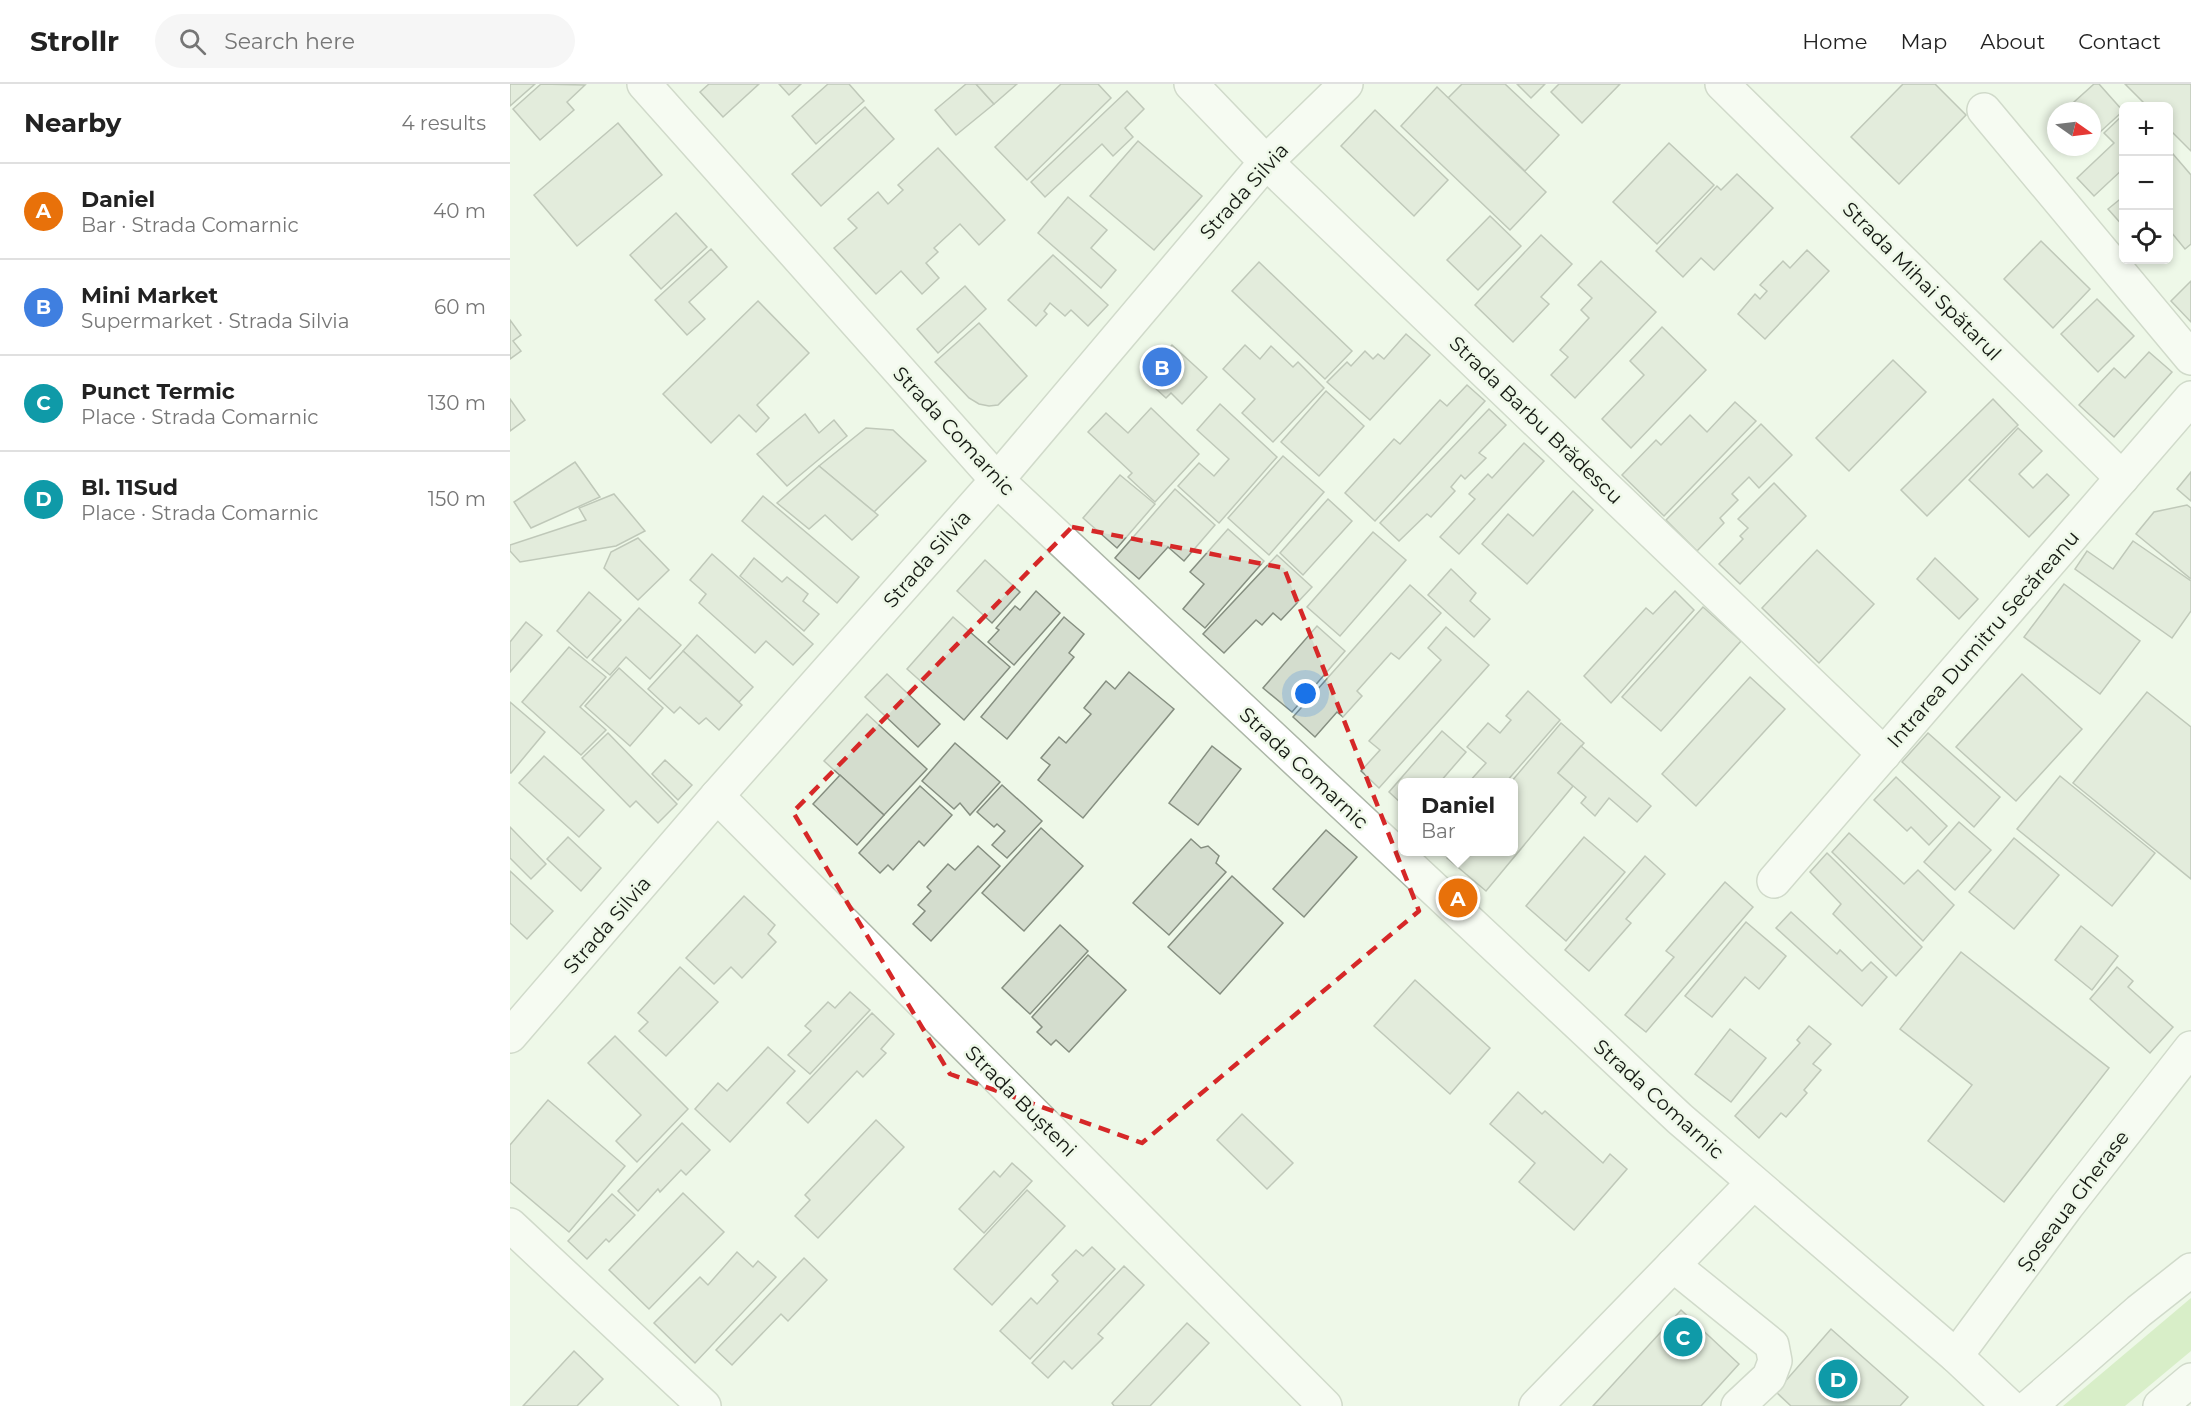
<!DOCTYPE html>
<meta charset="utf-8">
<style>
:root{--surface:#fff;--page:#f6f6f6;--text:#222;--muted:#767676;--line:#e0e0e0;--accent:#2563eb}
body{margin:0;font-family:Montserrat,sans-serif;background:var(--page);color:var(--text)}
.controls{position:absolute;right:18px;top:18px;display:grid;overflow:hidden;border-radius:9px;box-shadow:0 3px 9px #0003}
.controls button{width:54px;height:54px;display:grid;place-items:center;padding:0;border:0;border-bottom:2px solid var(--line);background:var(--surface);color:var(--text);font:30px sans-serif}
.compass{position:absolute;left:1537px;top:18px;width:54px;height:54px;border-radius:50%;background:var(--surface);box-shadow:0 3px 9px #0003;rotate:104deg}
.you{position:absolute;left:796px;top:610px;width:21px;height:21px;margin:-15px;border:4px solid #fff;border-radius:50%;background:#1a73e8;box-shadow:0 0 0 9px #1a73e833}
.badge{display:grid;place-items:center;width:39px;height:39px;border-radius:50%;background:var(--accent);color:#fff;font-size:20px;font-weight:700}
.pin{position:absolute;translate:-50% -50%;border:3px solid #fff;box-shadow:0 2px 6px #0006}
.popup{position:absolute;left:888px;top:694px;width:120px;height:78px;box-sizing:border-box;display:grid;place-content:center;border-radius:9px;background:var(--surface);filter:drop-shadow(0 2px 4px #0005);font-size:20px;white-space:nowrap;color:var(--muted)}
.popup b{font-size:22px;color:var(--text)}
.popup::after{content:'';position:absolute;left:50%;top:100%;margin-left:-12px;border:12px solid transparent;border-top-color:var(--surface)}
.list{margin:0;padding:0;list-style:none}
h2{display:flex;justify-content:space-between;align-items:center;height:78px;margin:0;padding:0 24px;font-size:26px}
h2 small{font-size:20px;font-weight:400;color:var(--muted)}
.list li{display:grid;grid-template-columns:39px 1fr auto;gap:18px;align-items:center;box-sizing:border-box;height:96px;padding:0 24px;border-top:2px solid var(--line)}
.list b{display:block;font-size:22px;white-space:nowrap}
.list p{margin:0;font-size:20px;white-space:nowrap;color:var(--muted)}
.list em{font-size:20px;font-style:normal;color:var(--muted)}
.icon{flex:none;width:33px;height:33px;fill:none;stroke:currentColor;stroke-width:2;stroke-linecap:round;stroke-linejoin:round}
.map{position:relative;flex:none;width:1681px;height:1322px;overflow:hidden}
header{display:flex;align-items:center;gap:36px;box-sizing:border-box;height:84px;padding:0 30px;background:var(--surface);border-bottom:2px solid var(--line)}
header strong{font-size:28px}
nav{display:flex;gap:33px;margin-inline-start:auto;font-size:21px}
.search{width:420px;height:54px;background:var(--page);display:flex;align-items:center;gap:15px;box-sizing:border-box;padding:0 21px;border-radius:33px;color:var(--muted);font-size:22px}
main{display:flex}
aside{flex:1;background:var(--surface)}
.map>svg:first-child{display:block}
.green{fill:#bce2a3}
.building{fill:#d4ddce;stroke:#868f81;stroke-width:1.5}
.lines{fill:none;stroke-linecap:round;stroke-linejoin:round}
.street-casing{stroke:#acb6a7;stroke-width:36}
.secondary-casing{stroke:#acb6a7;stroke-width:36}
.street{stroke:#fff;stroke-width:33}
.secondary{stroke:#fff;stroke-width:33}
.marked{fill:none;stroke:#d62828;stroke-width:4.5;stroke-dasharray:12 8;stroke-linejoin:round}
.labels{text-anchor:middle;dominant-baseline:central;stroke-width:5;stroke-linejoin:round;paint-order:stroke}
.street-label{font-size:20px;fill:#141812;stroke:#eef8e8}
</style>
<header>
<strong>Strollr</strong>
<div class="search"><svg class="icon" aria-label="search" viewBox="0 0 24 24"><circle cx="10" cy="10" r="6"/><path d="M15 15l6 6"/></svg>Search here</div>
<nav><a>Home</a><a>Map</a><a>About</a><a>Contact</a></nav>
</header>
<main>
<aside>
<h2>Nearby<small>4 results</small></h2>
<ul class="list">
<li><span class="badge" style="background:#e8710a">A</span><div><b>Daniel</b><p>Bar · Strada Comarnic</p></div><em>40 m</em></li>
<li><span class="badge" style="background:#3f7fe0">B</span><div><b>Mini Market</b><p>Supermarket · Strada Silvia</p></div><em>60 m</em></li>
<li><span class="badge" style="background:#0f9aa8">C</span><div><b>Punct Termic</b><p>Place · Strada Comarnic</p></div><em>130 m</em></li>
<li><span class="badge" style="background:#0f9aa8">D</span><div><b>Bl. 11Sud</b><p>Place · Strada Comarnic</p></div><em>150 m</em></li>
</ul>
</aside>
<div class="map">
<svg width="1681" height="1322" viewBox="0 0 1681 1322">
<rect width="100%" height="100%" fill="#eef8e8"/>
<polygon class="green" points="1681,1214 1681,1267 1615,1322 1553,1322"/>
<g class="building">
<polygon points="0,0 25,0 0,22"/>
<polygon points="31,0 75,1 57,18 64,26 30,56 3,25"/>
<polygon points="199,0 249,0 213,33 190,8"/>
<polygon points="269,0 291,0 279,11"/>
<polygon points="318,0 339,0 354,17 306,60 282,32"/>
<polygon points="456,0 466,0 484,20 446,51 425,26"/>
<polygon points="466,0 507,0 484,20"/>
<polygon points="551,0 588,0 601,14 517,96 485,63"/>
<polygon points="952,0 995,0 1049,51 1015,87 938,14"/>
<polygon points="1007,0 1035,0 1021,14"/>
<polygon points="1049,0 1110,0 1072,39 1041,8"/>
<polygon points="1393,0 1425,0 1456,31 1389,100 1341,53"/>
<polygon points="1584,0 1589,0 1613,27 1590,48 1582,40 1582,27 1554,27"/>
<polygon points="1615,0 1681,0 1681,67 1658,44 1658,22 1637,22"/>
<polygon points="927,3 1036,108 1000,146 891,42"/>
<polygon points="617,7 634,25 615,44 623,53 603,72 592,60 535,113 521,98"/>
<polygon points="355,23 384,55 311,122 282,90"/>
<polygon points="865,26 938,96 904,132 831,62"/>
<polygon points="1614,30 1614,84 1584,112 1567,94 1604,59 1594,49"/>
<polygon points="108,39 152,91 67,162 24,111"/>
<polygon points="628,57 692,112 644,166 580,112"/>
<polygon points="1159,59 1204,101 1147,160 1103,118"/>
<polygon points="428,64 495,136 469,161 450,140 424,164 428,168 416,179 429,194 412,210 391,187 366,210 324,164 347,144 338,135 368,108 378,120 393,106 388,101"/>
<polygon points="1663,70 1681,91 1681,160 1675,165 1661,148 1658,150 1658,74"/>
<polygon points="1227,90 1263,124 1204,186 1191,174 1173,193 1146,167 1207,102 1211,106"/>
<polygon points="1614,112 1614,143 1598,125"/>
<polygon points="558,113 597,146 581,164 606,186 591,204 528,149"/>
<polygon points="166,129 197,163 151,205 120,171"/>
<polygon points="980,132 1011,162 968,206 937,176"/>
<polygon points="1031,151 1062,180 1031,213 1039,220 1003,258 965,221"/>
<polygon points="1531,157 1580,205 1543,244 1494,195"/>
<polygon points="201,165 217,183 179,218 195,235 177,251 145,216"/>
<polygon points="1297,166 1319,187 1255,255 1228,230 1245,210 1250,215 1257,207 1250,201 1273,177 1280,184"/>
<polygon points="543,171 598,221 578,242 561,226 555,232 540,219 534,227 537,230 526,242 498,216"/>
<polygon points="1091,177 1146,228 1065,314 1041,291 1058,273 1050,266 1079,234 1071,226 1082,214 1068,201"/>
<polygon points="749,178 842,267 815,295 722,207"/>
<polygon points="1681,197 1681,238 1661,217"/>
<polygon points="455,202 476,225 428,269 407,245"/>
<polygon points="1587,215 1624,252 1588,288 1551,250"/>
<polygon points="248,217 299,269 247,321 259,334 246,348 229,331 201,359 153,310"/>
<polygon points="0,236 11,251 3,257 11,267 0,275"/>
<polygon points="469,239 517,292 488,321 479,322 469,320 459,314 425,278"/>
<polygon points="1152,243 1196,286 1121,364 1092,335 1134,291 1120,277"/>
<polygon points="896,250 920,271 860,336 817,298 837,278 841,282 855,267 863,275 868,270 874,275"/>
<polygon points="662,261 697,293 672,320 661,309 656,314 633,293"/>
<polygon points="735,261 750,275 761,262 783,283 788,278 814,304 763,358 732,329 745,315 713,285"/>
<polygon points="1639,268 1662,288 1604,353 1569,321 1604,284 1615,294"/>
<polygon points="1383,276 1416,308 1339,387 1306,354"/>
<polygon points="957,301 975,317 865,437 835,409 884,355 890,360 930,316 937,322"/>
<polygon points="816,307 854,342 809,392 771,358"/>
<polygon points="0,315 15,336 0,347"/>
<polygon points="1483,315 1508,341 1417,432 1391,406"/>
<polygon points="1225,318 1246,337 1154,432 1112,391 1146,356 1151,361 1180,331 1197,348"/>
<polygon points="710,320 767,373 709,439 668,402 689,379 704,392 719,375 687,346"/>
<polygon points="641,324 689,370 645,418 618,393 622,389 578,348 596,329 618,349"/>
<polygon points="979,325 996,341 969,369 976,374 955,395 951,391 941,403 945,407 921,433 917,430 889,457 870,439"/>
<polygon points="295,330 309,349 324,336 337,352 277,402 247,370"/>
<polygon points="1251,340 1282,371 1249,404 1239,393 1222,410 1228,416 1210,434 1214,439 1187,467 1156,436"/>
<polygon points="356,344 383,346 416,377 364,428 309,382"/>
<polygon points="1508,344 1532,367 1509,390 1523,404 1537,390 1559,411 1519,453 1459,396"/>
<polygon points="1014,359 1034,377 949,470 930,453 965,415 959,410 978,390 982,394"/>
<polygon points="773,372 814,408 759,471 718,434"/>
<polygon points="65,378 90,413 21,444 4,418"/>
<polygon points="309,382 368,431 342,456 315,431 299,445 267,419"/>
<polygon points="1681,388 1681,417 1667,405"/>
<polygon points="610,391 645,420 607,464 573,434"/>
<polygon points="1264,399 1296,432 1230,500 1209,480 1233,455 1230,452 1238,444 1228,435"/>
<polygon points="665,405 705,441 674,477 658,463 629,495 605,474"/>
<polygon points="1063,407 1083,426 1017,500 972,460 998,430 1023,452"/>
<polygon points="104,410 135,447 106,462 10,478 0,467 0,461 76,436 69,424"/>
<polygon points="253,412 349,493 327,519 232,437"/>
<polygon points="818,415 842,437 793,491 770,469"/>
<polygon points="1677,421 1681,424 1681,495 1626,450 1644,428"/>
<polygon points="718,445 754,477 695,544 673,525 694,500 680,488"/>
<polygon points="863,448 896,476 830,552 797,523"/>
<polygon points="128,454 159,486 128,516 94,484 101,468"/>
<polygon points="1623,457 1681,497 1681,527 1662,554 1565,485 1577,467 1603,485"/>
<polygon points="1307,466 1364,520 1309,579 1252,524"/>
<polygon points="202,470 303,560 283,581 256,557 245,569 189,519 196,510 180,496"/>
<polygon points="767,471 802,503 771,536 763,529 752,541 746,536 714,569 693,550"/>
<polygon points="244,474 272,498 277,493 298,510 293,517 309,530 294,547 230,492"/>
<polygon points="1425,474 1468,515 1449,535 1407,495"/>
<polygon points="475,476 510,508 482,539 447,507"/>
<polygon points="941,485 966,509 960,517 980,535 964,553 918,511"/>
<polygon points="1554,500 1630,557 1590,610 1514,553"/>
<polygon points="900,501 931,529 889,575 881,569 847,607 852,612 833,633 827,628 805,653 783,633"/>
<polygon points="526,507 550,529 504,581 478,558 489,546 486,544 505,522 510,526"/>
<polygon points="1165,507 1184,526 1101,619 1074,592 1136,524 1143,530"/>
<polygon points="79,508 111,536 77,574 47,547"/>
<polygon points="1193,523 1231,557 1151,647 1112,613"/>
<polygon points="129,524 171,561 140,595 116,573 100,591 82,576"/>
<polygon points="443,533 500,583 454,636 397,585"/>
<polygon points="554,533 574,550 559,569 564,573 497,655 471,633"/>
<polygon points="16,538 32,551 0,588 0,558"/>
<polygon points="807,542 835,567 782,628 753,604"/>
<polygon points="936,543 979,581 869,704 851,687 870,666 859,657 931,576 918,564"/>
<polygon points="187,551 243,603 229,618 173,567"/>
<polygon points="59,563 96,593 70,623 96,646 71,671 12,618"/>
<polygon points="173,567 232,621 209,646 196,634 189,640 170,623 164,629 138,605"/>
<polygon points="109,584 153,624 120,662 75,622"/>
<polygon points="619,588 664,625 573,734 528,696 540,681 531,674 549,653 556,659 581,630 574,624 596,597 605,605"/>
<polygon points="377,590 430,640 408,663 355,613"/>
<polygon points="1512,590 1572,645 1506,717 1446,663"/>
<polygon points="1240,593 1275,625 1186,722 1152,690"/>
<polygon points="1018,607 1050,636 996,698 959,698 976,679 957,663 978,639 990,649 1001,636 996,632"/>
<polygon points="1637,608 1681,643 1681,795 1563,699"/>
<polygon points="0,618 35,648 1,689 0,689"/>
<polygon points="357,630 417,685 374,731 314,677"/>
<polygon points="1051,639 1074,659 1048,689 1063,702 976,807 937,774 943,768 1004,768 1004,698 1001,698"/>
<polygon points="932,647 956,668 930,698 892,698 892,720 879,708"/>
<polygon points="98,649 167,720 148,739 126,717 120,723 72,674"/>
<polygon points="1418,649 1490,713 1464,743 1392,678"/>
<polygon points="445,659 490,698 460,731 450,719 444,725 412,697"/>
<polygon points="702,662 731,685 688,741 659,719"/>
<polygon points="1071,662 1141,722 1127,738 1099,714 1085,732 1071,719 1076,713 1048,689"/>
<polygon points="34,672 94,726 69,753 9,699"/>
<polygon points="155,676 182,701 168,716 142,690"/>
<polygon points="330,691 374,731 347,761 303,720"/>
<polygon points="1550,692 1645,769 1602,822 1507,745"/>
<polygon points="1386,693 1437,742 1419,761 1401,743 1397,747 1364,716"/>
<polygon points="492,701 532,737 497,774 482,761 495,747 487,740 484,743 467,728"/>
<polygon points="410,702 442,731 414,762 409,757 383,786 378,781 370,789 349,769"/>
<polygon points="1449,738 1481,766 1445,806 1414,778"/>
<polygon points="0,743 36,780 21,795 0,774"/>
<polygon points="531,744 573,782 514,847 472,809"/>
<polygon points="816,746 847,773 794,833 763,805"/>
<polygon points="1339,749 1394,800 1408,786 1444,821 1413,857 1322,768"/>
<polygon points="58,753 91,784 71,807 37,775"/>
<polygon points="1074,753 1115,788 1056,857 1016,822"/>
<polygon points="1504,754 1549,791 1504,845 1459,808"/>
<polygon points="681,755 691,764 698,762 709,772 706,779 716,788 659,851 623,819"/>
<polygon points="468,762 490,782 421,857 403,840 415,827 408,821 421,807 417,803 438,780 445,786"/>
<polygon points="1317,769 1412,863 1386,892 1323,830 1331,820 1300,788"/>
<polygon points="1135,772 1155,790 1116,835 1121,839 1079,887 1055,866"/>
<polygon points="0,787 43,827 17,855 0,839"/>
<polygon points="722,792 773,839 710,910 658,863"/>
<polygon points="1215,798 1243,823 1136,948 1115,931 1164,873 1156,867"/>
<polygon points="234,812 265,841 258,850 266,858 232,894 221,883 204,900 176,874"/>
<polygon points="1281,828 1327,870 1330,866 1352,887 1361,878 1377,893 1352,922 1266,844"/>
<polygon points="1236,838 1276,872 1249,905 1235,893 1202,933 1175,912"/>
<polygon points="550,841 578,867 520,930 492,904"/>
<polygon points="1571,842 1608,872 1582,906 1545,876"/>
<polygon points="1451,868 1599,984 1494,1118 1418,1057 1462,1001 1390,945"/>
<polygon points="578,871 616,906 559,968 546,956 541,961 527,948 532,943 522,933"/>
<polygon points="170,883 208,918 156,972 129,947 138,938 128,929"/>
<polygon points="1607,883 1623,897 1618,903 1663,943 1640,969 1580,915"/>
<polygon points="905,896 980,964 940,1010 864,942"/>
<polygon points="340,908 360,926 300,990 278,971 301,947 295,942 318,918 325,924"/>
<polygon points="362,929 384,950 371,965 376,969 353,993 347,987 298,1039 277,1019"/>
<polygon points="1299,942 1321,960 1303,980 1311,986 1294,1006 1297,1009 1276,1033 1271,1029 1249,1054 1225,1032 1290,959 1287,956"/>
<polygon points="1220,945 1256,974 1221,1018 1185,990"/>
<polygon points="105,952 178,1025 127,1078 106,1057 131,1031 78,979"/>
<polygon points="258,963 285,987 220,1058 185,1025 208,999 217,1007"/>
<polygon points="1008,1008 1032,1030 1035,1027 1093,1079 1100,1070 1117,1085 1064,1146 1009,1098 1025,1079 980,1040"/>
<polygon points="38,1016 115,1082 59,1148 0,1098 0,1061"/>
<polygon points="732,1030 783,1079 757,1105 707,1056"/>
<polygon points="366,1036 394,1063 308,1154 285,1132 300,1116 295,1111"/>
<polygon points="172,1039 200,1066 176,1091 171,1086 150,1108 148,1105 128,1127 108,1107"/>
<polygon points="502,1079 522,1097 474,1149 449,1125 484,1087 490,1093"/>
<polygon points="517,1106 555,1142 482,1221 444,1185"/>
<polygon points="173,1109 214,1148 139,1225 99,1186"/>
<polygon points="102,1110 125,1131 99,1158 96,1155 77,1175 58,1157"/>
<polygon points="582,1163 605,1185 520,1275 490,1247 521,1214 527,1220 548,1197 542,1191 566,1166 573,1172"/>
<polygon points="227,1168 243,1183 248,1177 266,1193 185,1279 144,1239 190,1193 198,1201"/>
<polygon points="294,1174 317,1196 278,1237 271,1230 222,1281 206,1266"/>
<polygon points="614,1182 634,1201 588,1250 593,1254 562,1285 554,1277 538,1294 522,1279"/>
<polygon points="1171,1226 1229,1280 1191,1322 1083,1322"/>
<polygon points="677,1239 699,1259 640,1322 604,1322 602,1319"/>
<polygon points="1321,1245 1398,1313 1390,1322 1281,1322 1266,1308"/>
<polygon points="64,1267 93,1295 67,1322 13,1322"/>
</g>
<g class="lines">
<defs>
<g id="street">
<polyline points="134,0 487,396 1170,1035 1446,1272 1499,1322"/>
<polyline points="681,0 756,78 1374,670"/>
<polyline points="1212,0 1612,394"/>
<polyline points="1474,26 1681,274"/>
<polyline points="207,712 815,1322"/>
<polyline points="1264,797 1681,314"/>
<polyline points="0,952 207,712 487,396 756,78 836,0"/>
<polyline points="0,1141 194,1322"/>
<polyline points="1163,1181 1262,1261 1265,1277 1259,1293 1228,1322"/>
<polyline points="1446,1272 1557,1122 1681,964"/>
<polyline points="1026,1322 1243,1099"/>
</g>
<g id="secondary">
<polyline points="1520,1322 1629,1227 1681,1186"/>
<polyline points="1650,1322 1681,1296"/>
</g>
</defs>
<use href="#street" class="street-casing"/>
<use href="#secondary" class="secondary-casing"/>
<use href="#street" class="street"/>
<use href="#secondary" class="secondary"/>
</g>
<path d="M0 0H1681V1322H0ZM562,443L774,484L909,827L632,1059L440,990L283,728Z" fill="#eef8e8" fill-opacity=".55" fill-rule="evenodd"/>
<path class="marked" d="M562,443L774,484L909,827L632,1059L440,990L283,728Z"/>
<g class="labels">
<g class="street-label">
<text transform="translate(734 107) rotate(-48)">Strada Silvia</text>
<text transform="translate(1412 197) rotate(45)">Strada Mihai Spătarul</text>
<text transform="translate(1026 336) rotate(44)">Strada Barbu Brădescu</text>
<text transform="translate(444 347) rotate(47)">Strada Comarnic</text>
<text transform="translate(417 475) rotate(-49)">Strada Silvia</text>
<text transform="translate(1473 555) rotate(-49)">Intrarea Dumitru Secăreanu</text>
<text transform="translate(794 684) rotate(43)">Strada Comarnic</text>
<text transform="translate(97 841) rotate(-49)">Strada Silvia</text>
<text transform="translate(1149 1015) rotate(42)">Strada Comarnic</text>
<text transform="translate(511 1017) rotate(45)">Strada Bușteni</text>
<text transform="translate(1563 1117) rotate(-53)">Șoseaua Gherase</text>
</g>
</g>
</svg>
<div class="controls">
<button>+</button>
<button>−</button>
<button><svg class="icon" aria-label="locate" viewBox="0 0 24 24"><circle cx="12" cy="12" r="6"/><path d="M12 2v4M12 18v4M2 12h4M18 12h4"/></svg></button>
</div>
<svg class="compass" viewBox="-18 -18 36 36"><path d="M0-13l5 13h-10z" fill="#e53935"/><path d="M0 13l5-13h-10z" fill="#767676"/></svg>
<div class="you"></div>
<div class="pin badge" style="left:948px;top:814px;background:#e8710a">A</div>
<div class="popup"><b>Daniel</b>Bar</div>
<div class="pin badge" style="left:652px;top:283px;background:#3f7fe0">B</div>
<div class="pin badge" style="left:1173px;top:1253px;background:#0f9aa8">C</div>
<div class="pin badge" style="left:1328px;top:1295px;background:#0f9aa8">D</div>
</div>
</main>
